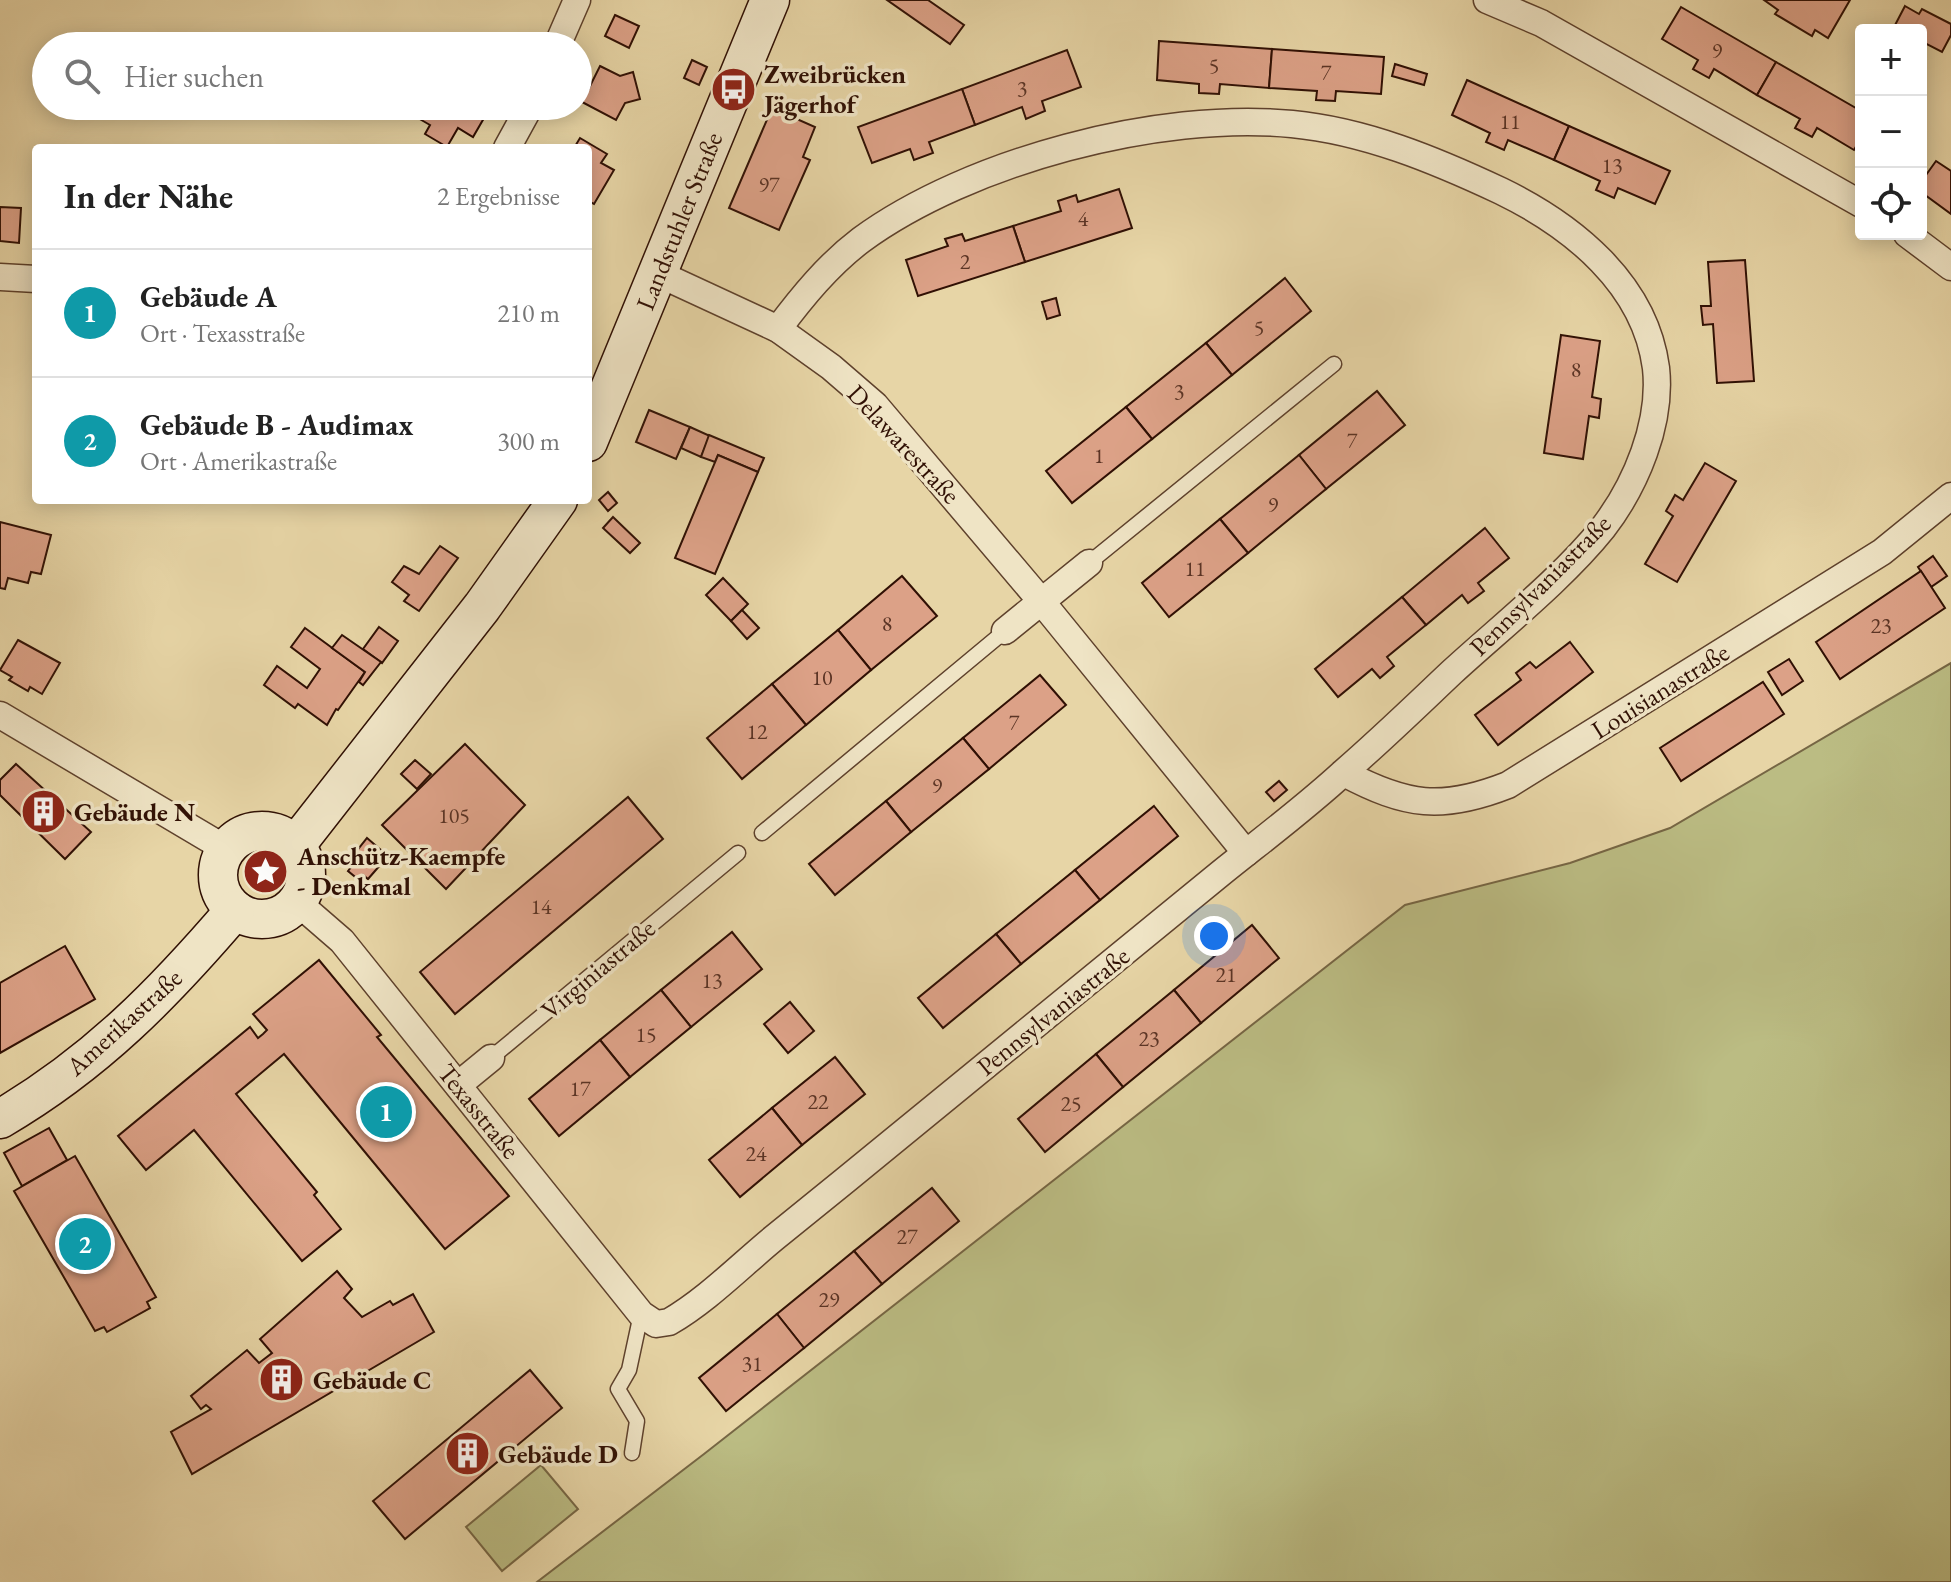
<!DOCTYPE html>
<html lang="de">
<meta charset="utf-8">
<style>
:root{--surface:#fff;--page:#f2f2f2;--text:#222;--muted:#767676;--line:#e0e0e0;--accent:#db2777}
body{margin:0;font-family:"EB Garamond",serif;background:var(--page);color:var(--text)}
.controls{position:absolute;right:24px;top:24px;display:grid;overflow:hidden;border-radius:8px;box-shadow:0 4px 20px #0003}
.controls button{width:72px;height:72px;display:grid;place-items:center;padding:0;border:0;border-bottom:2px solid var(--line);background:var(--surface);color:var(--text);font:40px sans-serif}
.you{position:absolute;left:1214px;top:936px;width:28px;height:28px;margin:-20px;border:6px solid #fff;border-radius:50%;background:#1a73e8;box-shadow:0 0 0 12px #1a73e833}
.badge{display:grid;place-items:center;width:52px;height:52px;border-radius:50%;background:var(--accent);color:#fff;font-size:26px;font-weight:700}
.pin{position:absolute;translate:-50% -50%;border:4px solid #fff;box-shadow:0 2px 8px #0006}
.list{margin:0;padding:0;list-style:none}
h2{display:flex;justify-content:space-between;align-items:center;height:104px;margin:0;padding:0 32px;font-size:34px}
h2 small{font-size:26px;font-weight:400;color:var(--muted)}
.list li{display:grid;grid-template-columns:52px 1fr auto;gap:24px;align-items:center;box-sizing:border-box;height:128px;padding:0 32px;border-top:2px solid var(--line)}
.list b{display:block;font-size:30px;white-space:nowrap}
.list p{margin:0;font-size:26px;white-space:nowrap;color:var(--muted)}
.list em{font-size:26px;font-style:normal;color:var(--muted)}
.icon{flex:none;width:44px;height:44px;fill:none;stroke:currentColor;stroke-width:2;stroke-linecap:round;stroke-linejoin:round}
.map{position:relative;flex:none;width:1951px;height:1582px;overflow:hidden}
.search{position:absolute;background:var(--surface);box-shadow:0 4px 20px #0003;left:32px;top:32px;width:560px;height:88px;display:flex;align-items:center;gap:20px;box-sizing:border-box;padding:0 28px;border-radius:44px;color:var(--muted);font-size:30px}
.panel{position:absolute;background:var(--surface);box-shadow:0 4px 20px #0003;left:32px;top:144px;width:560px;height:360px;border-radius:8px}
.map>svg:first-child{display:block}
.green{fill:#bbbc83;stroke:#766644;stroke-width:2}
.building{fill:#dca187;stroke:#301004;stroke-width:2}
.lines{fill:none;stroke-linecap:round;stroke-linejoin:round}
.lane-casing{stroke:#5e412c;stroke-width:17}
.street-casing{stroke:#5e412c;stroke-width:29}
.secondary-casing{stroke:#301004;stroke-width:41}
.lane{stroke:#efe4c5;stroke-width:14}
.street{stroke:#efe4c5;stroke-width:26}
.secondary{stroke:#efe4c5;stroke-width:38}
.labels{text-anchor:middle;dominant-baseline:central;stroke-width:7;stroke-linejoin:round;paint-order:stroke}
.number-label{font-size:22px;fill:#5b3425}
.poi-label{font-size:26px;font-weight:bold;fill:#301004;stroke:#efe4c5;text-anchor:start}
.street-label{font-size:26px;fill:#301004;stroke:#efe4c5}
</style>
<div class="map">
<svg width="1951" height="1582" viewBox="0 0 1951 1582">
<rect width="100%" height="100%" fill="#e7d5a6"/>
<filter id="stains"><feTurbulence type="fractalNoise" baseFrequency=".0025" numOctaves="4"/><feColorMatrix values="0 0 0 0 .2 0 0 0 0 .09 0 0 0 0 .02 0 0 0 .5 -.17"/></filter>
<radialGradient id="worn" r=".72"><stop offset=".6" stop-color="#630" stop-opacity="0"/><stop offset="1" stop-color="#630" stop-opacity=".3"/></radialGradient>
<g class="green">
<polygon points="1951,663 1951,1582 537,1582 704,1454 1405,905 1570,863 1670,828"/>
<polygon points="541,1465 578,1509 502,1571 466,1527"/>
</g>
<g class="building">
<polygon points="887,0 928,0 964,25 950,44"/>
<polygon points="1764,0 1850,0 1828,38 1815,30 1812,36 1775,14 1778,10"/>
<polygon points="1905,6 1919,14 1922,9 1951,24 1951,35 1942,52 1923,42 1921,46 1921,30 1886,30 1888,27 1893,29"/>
<polygon points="1681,7 1776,62 1757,95 1714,69 1709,78 1693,69 1698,60 1662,39"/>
<polygon points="615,15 639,26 629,48 605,36"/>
<polygon points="1159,41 1272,49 1269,88 1220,84 1219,94 1199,93 1199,84 1157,80"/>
<polygon points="1272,49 1384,57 1381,94 1336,91 1335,101 1316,100 1317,91 1269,88"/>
<polygon points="1067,50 1081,87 1042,101 1045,111 1026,119 1022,107 975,125 962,89"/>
<polygon points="692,60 707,67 699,85 684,78"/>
<polygon points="1776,62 1861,111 1861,138 1854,150 1817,128 1812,137 1795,128 1800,119 1757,95"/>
<polygon points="1395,64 1427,74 1424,85 1392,76"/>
<polygon points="600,66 620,76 633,72 640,99 625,103 616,120 582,102"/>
<polygon points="1467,80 1569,126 1554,160 1508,140 1504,150 1486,142 1490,133 1452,115"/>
<polygon points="962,89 975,125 929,142 933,153 914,160 910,149 872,163 858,127"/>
<polygon points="416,106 491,106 473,137 458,128 447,147 425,134 430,125 411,114"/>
<polygon points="772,108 815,127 803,157 810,160 779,230 729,208"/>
<polygon points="1569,126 1670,171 1655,204 1618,188 1614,198 1596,190 1600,181 1554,160"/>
<polygon points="580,138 607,154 601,163 614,170 594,204 588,201 588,148 574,148"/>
<polygon points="1936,161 1951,171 1951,214 1921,192 1921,182"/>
<polygon points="1119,189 1132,228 1025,262 1013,226 1061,211 1058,201 1076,195 1078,202"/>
<polygon points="0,207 21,208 19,243 0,241"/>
<polygon points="1013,226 1025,262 918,296 906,260 948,246 945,239 962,234 965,241"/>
<polygon points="1745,260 1754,381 1717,383 1713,324 1703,325 1701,306 1711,306 1708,262"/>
<polygon points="1285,278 1311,311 1232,375 1206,343"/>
<polygon points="1056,298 1060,315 1047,319 1042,302"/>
<polygon points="1561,335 1600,341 1592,397 1601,399 1599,418 1589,416 1583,459 1544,453"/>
<polygon points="1206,343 1232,375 1152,439 1126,407"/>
<polygon points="1377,391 1405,425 1326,489 1299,455"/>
<polygon points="1126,407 1152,439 1072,503 1046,471"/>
<polygon points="649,410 690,427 676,459 636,442"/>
<polygon points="690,427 710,436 701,457 681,448"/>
<polygon points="709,435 764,458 758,472 718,455 715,462 701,457"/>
<polygon points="718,455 758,472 715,574 675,558"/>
<polygon points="1299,455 1326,489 1248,553 1220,519"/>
<polygon points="1705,463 1736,481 1677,582 1645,564 1673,516 1666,511 1675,495 1683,500"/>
<polygon points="608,492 617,503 608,511 599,500"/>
<polygon points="613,517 640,543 630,553 603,528"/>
<polygon points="1220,519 1248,553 1169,617 1142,583"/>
<polygon points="0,522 51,535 41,574 31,572 28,583 8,578 5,589 0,588"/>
<polygon points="1485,528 1509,558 1478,583 1484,591 1468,603 1462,595 1426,625 1402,597"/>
<polygon points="440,546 458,558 419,611 404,601 409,595 392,582 404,566 419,574"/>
<polygon points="1933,556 1947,576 1931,587 1918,567"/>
<polygon points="1921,571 1945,608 1840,679 1816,642"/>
<polygon points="902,576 937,616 871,670 838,630"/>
<polygon points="723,578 748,604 731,621 706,595"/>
<polygon points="1402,597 1426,625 1387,657 1394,666 1380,678 1372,669 1338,697 1315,669"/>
<polygon points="742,610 759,628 747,639 731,621"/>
<polygon points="379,627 398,641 382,663 363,649"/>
<polygon points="305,628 365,672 338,710 336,709 327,725 298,704 295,708 264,685 277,666 307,688 320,669 291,647"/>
<polygon points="838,630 871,670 806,725 772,684"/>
<polygon points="342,635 381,662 363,685 359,682 365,672 332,648"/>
<polygon points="18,640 60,663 42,694 30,687 28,691 9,680 12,677 0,670"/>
<polygon points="1570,642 1593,672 1498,745 1475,715 1521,680 1516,673 1530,662 1536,668"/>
<polygon points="1789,659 1803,681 1782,695 1768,672"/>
<polygon points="1040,675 1066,705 989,769 963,738"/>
<polygon points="1763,682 1784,714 1681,781 1660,748"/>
<polygon points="772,684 806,725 742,779 707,738"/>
<polygon points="963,738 989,769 911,832 886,801"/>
<polygon points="465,744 525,805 446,889 382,825"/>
<polygon points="415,760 431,774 417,789 401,774"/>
<polygon points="16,764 91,832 65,859 0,795 0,780"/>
<polygon points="1279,781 1287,790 1274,801 1266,792"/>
<polygon points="628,797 663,839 455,1014 420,972"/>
<polygon points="886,801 911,832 835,895 809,864"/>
<polygon points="1154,806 1178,836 1100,900 1075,870"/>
<polygon points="367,838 388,856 368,879 363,875 359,880 348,871 352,866 348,862"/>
<polygon points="1075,870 1100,900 1021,964 996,934"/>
<polygon points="1252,925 1279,958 1201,1023 1174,990"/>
<polygon points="732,932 762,969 691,1027 661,990"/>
<polygon points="996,934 1021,964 943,1028 918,998"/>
<polygon points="65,946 95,999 0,1053 0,983"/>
<polygon points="319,960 381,1035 377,1037 509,1196 445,1249 284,1054 236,1094 317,1192 314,1195 341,1229 302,1261 194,1130 146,1170 118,1136 250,1027 258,1038 263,1034 267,1030 253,1014"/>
<polygon points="661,990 691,1027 630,1077 600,1040"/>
<polygon points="1174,990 1201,1023 1123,1087 1096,1054"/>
<polygon points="790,1002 814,1031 788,1053 764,1024"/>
<polygon points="600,1040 630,1077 559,1136 529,1099"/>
<polygon points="1096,1054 1123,1087 1045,1152 1018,1119"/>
<polygon points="835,1057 865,1094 802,1145 772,1108"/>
<polygon points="772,1108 802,1145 740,1197 709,1160"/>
<polygon points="49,1128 67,1160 22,1186 4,1153"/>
<polygon points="75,1156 156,1297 147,1302 150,1308 107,1332 104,1327 95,1331 14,1191"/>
<polygon points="932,1188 959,1221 882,1284 854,1251"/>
<polygon points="854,1251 882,1284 804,1348 777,1314"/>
<polygon points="337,1271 352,1289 344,1298 362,1317 390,1301 393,1305 413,1294 434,1332 192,1474 171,1432 211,1409 206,1405 201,1409 191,1396 247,1350 259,1363 272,1353 260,1339"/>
<polygon points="777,1314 804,1348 726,1411 699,1378"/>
<polygon points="530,1370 562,1408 405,1539 373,1501"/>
</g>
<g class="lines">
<defs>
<g id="lane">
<polyline points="1089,563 1334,364"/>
<polyline points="762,833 1005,631"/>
<polyline points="491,1058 738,853"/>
<polyline points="632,1453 637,1421 618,1389 629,1370 641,1314"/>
</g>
<g id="street">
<polyline points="1487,0 1541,23 1861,204"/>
<polyline points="557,46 577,0"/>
<polyline points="507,148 530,106"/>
<polyline points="1907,234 1951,267"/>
<polyline points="657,273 778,329 831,367 875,405 1041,601 1246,853"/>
<polyline points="0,277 36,279"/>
<polyline points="1005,631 1089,563"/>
<polyline points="0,715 226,849"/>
<path d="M1344,773C1406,806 1442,811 1508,785L1882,552L1951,496"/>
<path d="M297,902L342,941L641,1314L656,1324L669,1322C707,1300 740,1266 774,1238C841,1184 907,1130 974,1075C1056,1008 1138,941 1221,873C1262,840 1305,808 1344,772C1381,740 1416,706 1452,672C1500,628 1563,578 1603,528C1636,485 1662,423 1656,368C1645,284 1573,226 1501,191C1435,160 1365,131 1292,124C1159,111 969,161 861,240C828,265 802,297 778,329"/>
<polyline points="458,1085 491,1058"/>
</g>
<g id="secondary">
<polyline points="588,442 770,0"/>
<circle cx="262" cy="875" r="44"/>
<polyline points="295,846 482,607 558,500"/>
<path d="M0,1119C96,1063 164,993 235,910"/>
</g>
</defs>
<use href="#lane" class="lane-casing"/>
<use href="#street" class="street-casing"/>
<use href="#secondary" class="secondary-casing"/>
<use href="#lane" class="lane"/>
<use href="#street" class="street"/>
<use href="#secondary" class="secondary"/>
</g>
<defs>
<symbol id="bus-disc" viewBox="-11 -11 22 22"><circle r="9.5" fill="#8f2418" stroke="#efe4c5"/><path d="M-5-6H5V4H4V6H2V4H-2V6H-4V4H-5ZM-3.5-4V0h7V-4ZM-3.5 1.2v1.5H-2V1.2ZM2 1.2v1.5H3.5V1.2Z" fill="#fff"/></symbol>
<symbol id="building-disc" viewBox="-11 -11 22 22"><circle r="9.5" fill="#8f2418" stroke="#efe4c5"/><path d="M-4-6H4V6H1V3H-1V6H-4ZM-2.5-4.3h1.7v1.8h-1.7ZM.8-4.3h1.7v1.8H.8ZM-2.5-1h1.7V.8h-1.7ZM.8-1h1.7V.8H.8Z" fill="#fff"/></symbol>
<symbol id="sight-disc" viewBox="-11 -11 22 22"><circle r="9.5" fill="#8f2418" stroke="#efe4c5"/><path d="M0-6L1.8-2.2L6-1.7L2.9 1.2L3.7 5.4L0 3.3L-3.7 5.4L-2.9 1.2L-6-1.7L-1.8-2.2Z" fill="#fff"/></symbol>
</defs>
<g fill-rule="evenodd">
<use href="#bus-disc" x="708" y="64" width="51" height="51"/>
<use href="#building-disc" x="18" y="786" width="51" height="51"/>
<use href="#sight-disc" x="240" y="846" width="51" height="51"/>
<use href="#building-disc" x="256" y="1354" width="51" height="51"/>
<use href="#building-disc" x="442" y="1428" width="51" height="51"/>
</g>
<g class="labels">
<g class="number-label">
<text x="1717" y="50">9</text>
<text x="1214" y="65">5</text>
<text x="1326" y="72">7</text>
<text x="1022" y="88">3</text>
<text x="1510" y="121">11</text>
<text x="1612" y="165">13</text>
<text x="769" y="184">97</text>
<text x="1083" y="218">4</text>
<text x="965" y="261">2</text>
<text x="1259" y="327">5</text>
<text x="1576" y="369">8</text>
<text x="1179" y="391">3</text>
<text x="1352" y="440">7</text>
<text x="1099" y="455">1</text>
<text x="1273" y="504">9</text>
<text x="1195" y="568">11</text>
<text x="887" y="623">8</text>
<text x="1881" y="625">23</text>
<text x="822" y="677">10</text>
<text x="1014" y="722">7</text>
<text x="757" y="731">12</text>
<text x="937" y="785">9</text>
<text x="454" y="815">105</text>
<text x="541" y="906">14</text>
<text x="1226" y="974">21</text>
<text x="712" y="980">13</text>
<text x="646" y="1034">15</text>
<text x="1149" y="1038">23</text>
<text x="580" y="1088">17</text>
<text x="818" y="1101">22</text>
<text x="1071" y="1103">25</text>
<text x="756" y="1153">24</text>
<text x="907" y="1236">27</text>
<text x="829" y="1299">29</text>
<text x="752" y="1363">31</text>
</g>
<g class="poi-label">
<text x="764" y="74">Zweibrücken<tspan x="764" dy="30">Jägerhof</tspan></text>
<text x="74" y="812">Gebäude N</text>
<text x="297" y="856">Anschütz-Kaempfe<tspan x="297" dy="30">- Denkmal</tspan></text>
<text x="313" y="1380">Gebäude C</text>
<text x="498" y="1454">Gebäude D</text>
</g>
<g class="street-label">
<text transform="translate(679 221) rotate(-68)">Landstuhler Straße</text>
<text transform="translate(904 444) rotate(47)">Delawarestraße</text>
<text transform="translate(1540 585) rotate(-45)">Pennsylvaniastraße</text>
<text transform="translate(1660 691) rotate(-32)">Louisianastraße</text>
<text transform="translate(598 969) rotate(-40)">Virginiastraße</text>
<text transform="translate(1053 1011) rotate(-39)">Pennsylvaniastraße</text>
<text transform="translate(124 1022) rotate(-42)">Amerikastraße</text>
<text transform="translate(479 1111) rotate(51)">Texasstraße</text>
</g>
</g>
<rect width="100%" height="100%" filter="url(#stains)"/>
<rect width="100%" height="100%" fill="url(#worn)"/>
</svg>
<div class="controls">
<button>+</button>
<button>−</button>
<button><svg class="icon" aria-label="locate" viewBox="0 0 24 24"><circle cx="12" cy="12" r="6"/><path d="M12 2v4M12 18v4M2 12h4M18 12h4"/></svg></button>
</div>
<div class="you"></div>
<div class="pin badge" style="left:386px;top:1112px;background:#0f9aa8">1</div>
<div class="pin badge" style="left:85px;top:1244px;background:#0f9aa8">2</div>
<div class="search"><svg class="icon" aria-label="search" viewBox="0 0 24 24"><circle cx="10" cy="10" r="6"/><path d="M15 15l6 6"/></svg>Hier suchen</div>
<section class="panel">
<h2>In der Nähe<small>2 Ergebnisse</small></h2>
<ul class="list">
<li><span class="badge" style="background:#0f9aa8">1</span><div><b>Gebäude A</b><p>Ort · Texasstraße</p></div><em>210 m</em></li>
<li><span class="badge" style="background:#0f9aa8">2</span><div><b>Gebäude B - Audimax</b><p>Ort · Amerikastraße</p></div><em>300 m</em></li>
</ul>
</section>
</div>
